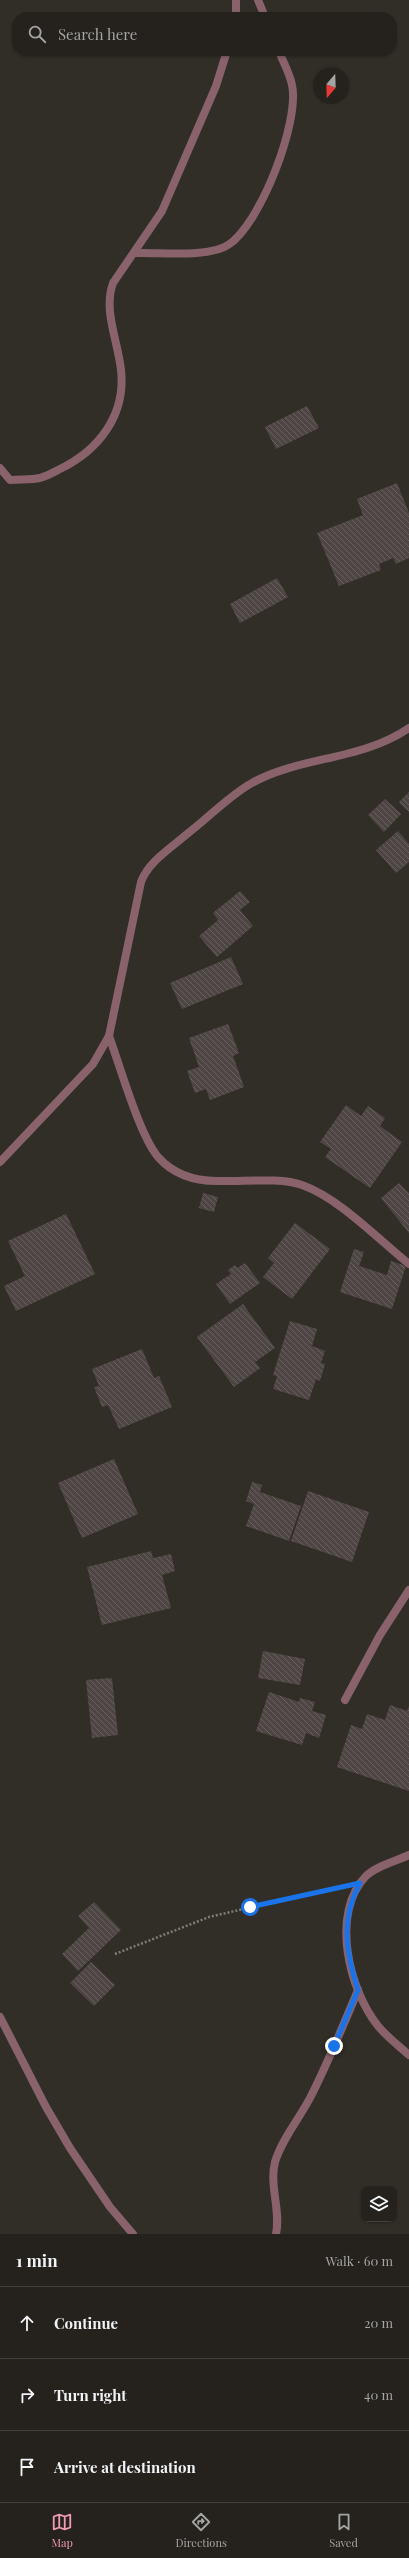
<!DOCTYPE html>
<meta charset="utf-8">
<style>
:root{--surface:#25221e;--page:#2d2a27;--text:#f1f3f6;--muted:#a3a4a4;--line:#423f3c;--accent:#f09ab6}
body{margin:0;font-family:"Playfair Display",serif;background:var(--page);color:var(--text)}
.controls{position:absolute;right:12px;bottom:12px;display:grid;overflow:hidden;border-radius:8px;box-shadow:0 1px 3px #0004}
.controls button{width:36px;height:36px;display:grid;place-items:center;padding:0;border:0;border-bottom:1px solid var(--line);background:var(--surface);color:var(--text);font:20px sans-serif}
.compass{position:absolute;left:313px;top:68px;width:36px;height:36px;border-radius:50%;background:var(--surface);box-shadow:0 1px 3px #0004;rotate:199deg}
.stop{position:absolute;width:12px;height:12px;margin:-9px;border:3px solid #1a73e8;border-radius:50%;background:#fff}
.stop.end{background:#1a73e8;border-color:#fff;box-shadow:0 1px 4px #0008}
.list{margin:0;padding:0;list-style:none}
h2{display:flex;justify-content:space-between;align-items:center;height:52px;margin:0;padding:0 16px;font-size:17px}
h2 small{font-size:13px;font-weight:400;color:var(--muted)}
.list li{display:grid;grid-template-columns:26px 1fr auto;gap:12px;align-items:center;box-sizing:border-box;height:72px;padding:0 16px;border-top:1px solid var(--line)}
.list b{display:block;font-size:15px;white-space:nowrap}
.list em{font-size:13px;font-style:normal;color:var(--muted)}
.icon{flex:none;width:22px;height:22px;fill:none;stroke:currentColor;stroke-width:2;stroke-linecap:round;stroke-linejoin:round}
.map{position:relative;flex:none;width:409px;height:2234px;overflow:hidden}
.search{position:absolute;background:var(--surface);box-shadow:0 1px 3px #0004;left:12px;right:12px;top:12px;height:44px;display:flex;align-items:center;gap:10px;box-sizing:border-box;padding:0 14px;border-radius:16px;color:var(--muted);font-size:15px}
.sheet{height:268px;background:var(--surface)}
nav{display:flex;justify-content:space-around;align-items:center;box-sizing:border-box;height:56px;border-top:1px solid var(--line);background:var(--surface);font-size:11px;color:var(--muted)}
nav a{display:grid;justify-items:center;gap:2px}
nav .on{color:var(--accent)}
.map>svg:first-child{display:block}
.building{fill:url(#building-back-hatch)}
.lines{fill:none;stroke-linecap:round;stroke-linejoin:round}
.path{stroke:#7f7d78;stroke-width:2.5;stroke-dasharray:2 2;stroke-linecap:butt}
.minor{stroke:#89626b;stroke-width:8}
.route{stroke:#1a73e8;stroke-width:5}
</style>
<div class="map">
<svg width="409" height="2234" viewBox="0 0 409 2234">
<defs>
<pattern id="building-back-hatch" width="6" height="6" patternUnits="userSpaceOnUse"><rect width="6" height="6" fill="#4e4645"/><path d="M-1 5l2 2M0 0l6 6M5-1l2 2" fill="none" stroke="#67605f"/></pattern>
</defs>
<rect width="100%" height="100%" fill="#312e28"/>
<g class="building">
<polygon points="307,406 319,428 276,449 265,427"/>
<polygon points="397,483 409,513 409,558 396,564 393,558 379,564 381,570 339,586 317,533 363,515 357,499"/>
<polygon points="277,578 288,597 240,623 230,604"/>
<polygon points="409,792 409,812 399,802"/>
<polygon points="385,799 401,814 384,832 368,815"/>
<polygon points="398,831 409,844 409,862 396,873 376,850"/>
<polygon points="240,891 250,902 240,910 253,926 217,957 199,936 218,920 213,913"/>
<polygon points="231,957 243,984 182,1009 170,983"/>
<polygon points="228,1024 239,1053 233,1056 244,1087 210,1100 206,1089 195,1093 187,1071 199,1067 189,1038"/>
<polygon points="346,1105 361,1116 368,1106 385,1118 380,1126 402,1142 370,1188 325,1157 331,1149 320,1142"/>
<polygon points="399,1183 409,1193 409,1233 381,1198"/>
<polygon points="203,1193 218,1197 214,1212 199,1208"/>
<polygon points="66,1214 95,1274 16,1311 4,1286 25,1276 8,1241"/>
<polygon points="295,1223 330,1249 292,1299 263,1277 274,1263 268,1258"/>
<polygon points="354,1249 364,1252 359,1266 387,1275 391,1261 406,1266 392,1309 340,1292"/>
<polygon points="245,1263 260,1283 230,1304 216,1284 231,1274 228,1270 235,1265 237,1268"/>
<polygon points="243,1304 275,1348 255,1362 260,1368 234,1387 197,1337"/>
<polygon points="290,1321 317,1329 312,1346 325,1351 321,1363 325,1364 320,1381 316,1379 309,1400 273,1389 277,1376 273,1375"/>
<polygon points="142,1349 154,1378 159,1376 172,1407 119,1429 108,1405 102,1407 94,1387 99,1386 92,1369"/>
<polygon points="114,1459 138,1514 82,1538 58,1483"/>
<polygon points="252,1482 262,1485 260,1492 301,1506 289,1541 246,1526 254,1504 246,1501"/>
<polygon points="308,1491 369,1512 352,1562 291,1541"/>
<polygon points="151,1551 153,1558 171,1554 175,1571 162,1575 171,1608 102,1625 87,1567"/>
<polygon points="263,1651 305,1659 300,1685 258,1678"/>
<polygon points="112,1678 118,1735 92,1738 86,1680"/>
<polygon points="269,1692 299,1702 300,1698 315,1702 312,1711 326,1715 319,1738 306,1733 302,1745 256,1731"/>
<polygon points="390,1705 407,1711 409,1706 409,1791 337,1767 351,1725 362,1729 367,1714 385,1720"/>
<polygon points="94,1902 121,1930 78,1971 62,1954 89,1928 78,1916"/>
<polygon points="91,1962 115,1985 94,2006 70,1983"/>
</g>
<g class="lines">
<polyline class="path" points="115,1954 209,1917 334,1888"/>
<g class="minor">
<polyline points="236,0 236,17"/>
<polyline points="258,0 265,17"/>
<path d="M135,253C159,252 208,258 228,245C260,225 300,122 292,85C290,74 283,62 279,51"/>
<path d="M0,468L10,480C19,479 31,480 40,478C47,476 54,472 60,469C99,450 126,415 121,370C118,341 103,311 113,283L162,211L216,86L227,51"/>
<path d="M109,1036C120,1066 139,1134 158,1157C174,1175 194,1181 217,1181C241,1182 280,1177 302,1185C339,1198 378,1239 409,1264"/>
<path d="M0,1162L93,1064L109,1036L141,882C148,862 172,847 187,834C207,819 231,794 252,783C300,756 361,761 409,728"/>
<polyline points="345,1700 380,1635 409,1590"/>
<path d="M409,1855C396,1861 376,1866 366,1876C330,1913 349,1990 378,2026C387,2037 399,2046 409,2055"/>
<polyline points="0,2017 46,2107 70,2148 110,2207 133,2234"/>
<path d="M276,2234C281,2210 269,2186 275,2162C282,2139 299,2119 310,2098C328,2063 343,2026 358,1990"/>
</g>
</g>
<g class="lines">
<path class="route" d="M250,1907L360,1883C340,1919 346,1953 358,1990L334,2046"/>
</g>
</svg>
<div class="controls">
<button><svg class="icon" aria-label="layers" viewBox="0 0 24 24"><path d="M12 4l9 5-9 5-9-5zM3 14l9 5 9-5"/></svg></button>
</div>
<svg class="compass" viewBox="-18 -18 36 36"><path d="M0-13l5 13h-10z" fill="#e53935"/><path d="M0 13l5-13h-10z" fill="#a3a4a4"/></svg>
<div class="stop" style="left:250px;top:1907px"></div>
<div class="stop end" style="left:334px;top:2046px"></div>
<div class="search"><svg class="icon" aria-label="search" viewBox="0 0 24 24"><circle cx="10" cy="10" r="6"/><path d="M15 15l6 6"/></svg>Search here</div>
</div>
<section class="sheet">
<h2>1 min<small>Walk · 60 m</small></h2>
<ul class="list">
<li><svg class="icon" aria-label="ahead" viewBox="0 0 24 24"><path d="M12 20V5M6 11l6-6 6 6"/></svg><div><b>Continue</b></div><em>20 m</em></li>
<li><svg class="icon" aria-label="right" viewBox="0 0 24 24"><path d="M7 20v-9h11M14 6l5 5-5 5"/></svg><div><b>Turn right</b></div><em>40 m</em></li>
<li><svg class="icon" aria-label="arrive" viewBox="0 0 24 24"><path d="M6 21V4h12l-3 4 3 4H6"/></svg><div><b>Arrive at destination</b></div></li>
</ul>
</section>
<nav>
<a class="on"><svg class="icon" aria-label="map" viewBox="0 0 24 24"><path d="M3 6l6-2 6 2 6-2v14l-6 2-6-2-6 2zM9 4v14M15 6v14"/></svg>Map</a>
<a><svg class="icon" aria-label="directions" viewBox="0 0 24 24"><path d="M12 3l9 9-9 9-9-9zM9 14v-3h6M13 9l2 2-2 2"/></svg>Directions</a>
<a><svg class="icon" aria-label="saved" viewBox="0 0 24 24"><path d="M7 4h10v16l-5-4-5 4z"/></svg>Saved</a>
</nav>
